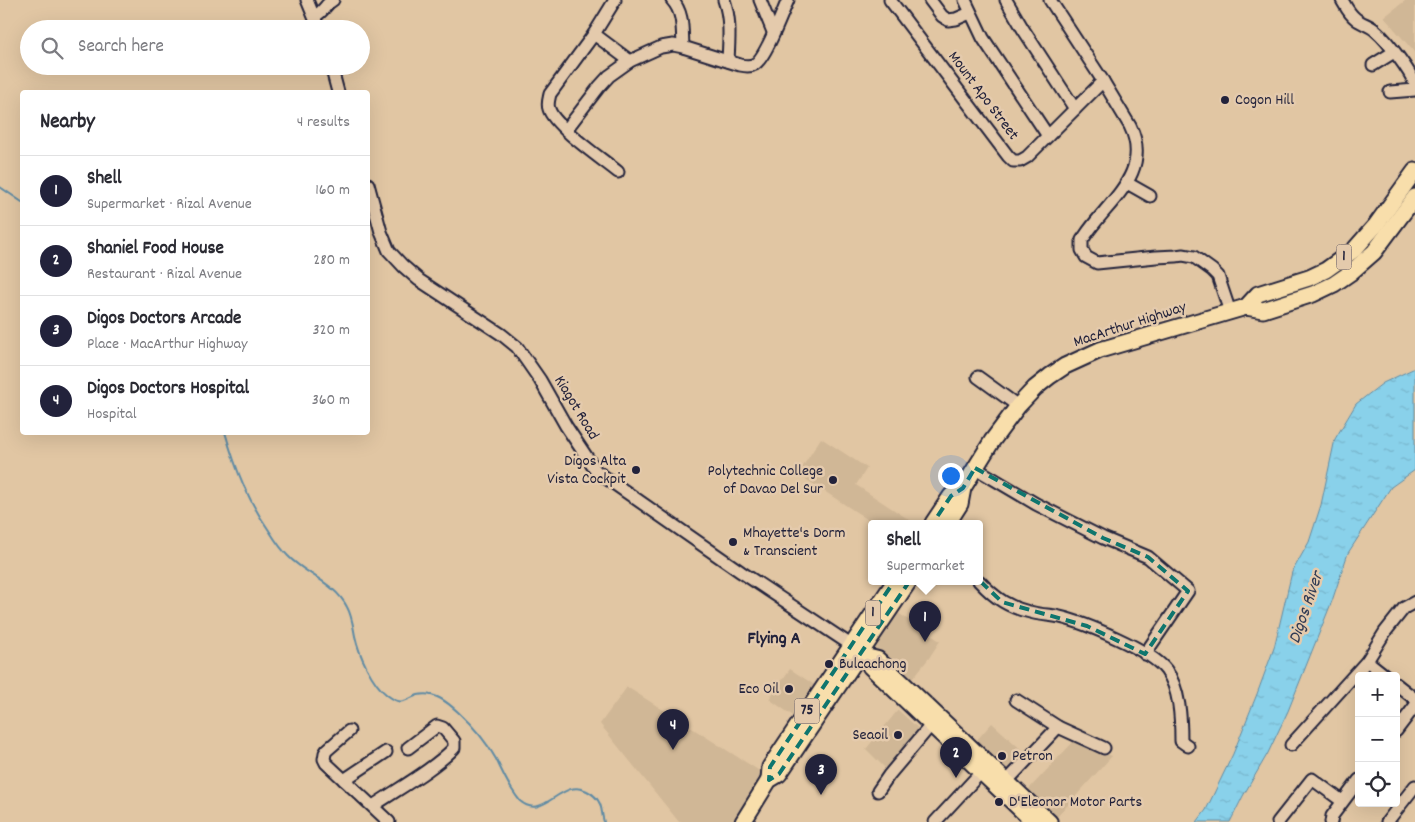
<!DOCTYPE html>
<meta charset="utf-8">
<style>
:root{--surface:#fff;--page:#f7f7f7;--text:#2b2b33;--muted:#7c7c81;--line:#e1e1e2;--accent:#22223b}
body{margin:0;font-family:Dekko,sans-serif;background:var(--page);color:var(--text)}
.controls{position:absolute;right:15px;bottom:15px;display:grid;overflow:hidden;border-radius:5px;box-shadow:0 5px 20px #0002}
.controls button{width:45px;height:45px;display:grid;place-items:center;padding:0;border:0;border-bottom:1px solid var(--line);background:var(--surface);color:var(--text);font:25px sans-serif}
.you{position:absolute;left:950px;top:475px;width:18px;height:18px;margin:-12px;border:4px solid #fff;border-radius:50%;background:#1a73e8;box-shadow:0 0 0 8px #1a73e833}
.badge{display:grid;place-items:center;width:32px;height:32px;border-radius:50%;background:var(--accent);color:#fff;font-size:16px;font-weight:700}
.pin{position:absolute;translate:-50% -41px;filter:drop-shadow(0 1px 2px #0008)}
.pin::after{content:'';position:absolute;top:26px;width:18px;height:15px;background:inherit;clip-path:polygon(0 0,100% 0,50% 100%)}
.popup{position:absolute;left:868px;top:520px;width:115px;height:65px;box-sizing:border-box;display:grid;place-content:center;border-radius:5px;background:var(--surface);filter:drop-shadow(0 1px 4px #0005);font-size:16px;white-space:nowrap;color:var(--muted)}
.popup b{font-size:19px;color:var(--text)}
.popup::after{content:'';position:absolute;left:50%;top:100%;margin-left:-10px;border:10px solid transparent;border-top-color:var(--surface)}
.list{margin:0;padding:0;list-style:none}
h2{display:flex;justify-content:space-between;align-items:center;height:65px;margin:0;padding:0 20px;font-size:21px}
h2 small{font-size:16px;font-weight:400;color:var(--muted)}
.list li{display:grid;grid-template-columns:32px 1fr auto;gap:15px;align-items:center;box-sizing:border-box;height:70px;padding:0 20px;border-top:1px solid var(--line)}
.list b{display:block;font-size:19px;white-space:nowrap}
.list p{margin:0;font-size:16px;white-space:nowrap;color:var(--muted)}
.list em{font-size:16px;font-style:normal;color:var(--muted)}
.icon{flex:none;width:28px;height:28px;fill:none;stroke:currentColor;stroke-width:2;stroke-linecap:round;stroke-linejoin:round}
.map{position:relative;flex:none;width:1415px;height:822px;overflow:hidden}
.search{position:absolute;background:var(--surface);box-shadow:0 5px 20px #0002;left:20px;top:20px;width:350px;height:55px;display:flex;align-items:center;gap:12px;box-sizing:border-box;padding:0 18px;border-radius:28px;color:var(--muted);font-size:19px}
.panel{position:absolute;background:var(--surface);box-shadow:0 5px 20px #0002;left:20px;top:90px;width:350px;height:345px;border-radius:5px}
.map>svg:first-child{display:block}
.built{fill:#d0b796}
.water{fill:url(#water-ripples);stroke:#608ba4}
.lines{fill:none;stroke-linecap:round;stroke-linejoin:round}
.stream{stroke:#608ba4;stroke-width:2}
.minor-casing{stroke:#22223b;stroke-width:15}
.major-casing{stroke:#22223b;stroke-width:18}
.highway-casing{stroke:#22223b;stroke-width:19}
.minor{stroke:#e4caac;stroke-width:11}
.major{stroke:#f8deab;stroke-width:14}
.highway{stroke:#f8deab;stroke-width:15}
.marked{fill:none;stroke:#0f766e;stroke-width:4;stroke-dasharray:10 6;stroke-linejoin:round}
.poi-dot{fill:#22223b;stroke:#e4caac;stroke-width:2}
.labels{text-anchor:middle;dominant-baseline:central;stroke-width:5;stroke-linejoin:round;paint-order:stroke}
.shield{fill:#e4caac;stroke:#5c545d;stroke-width:1}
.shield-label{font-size:15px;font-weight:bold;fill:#22223b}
.street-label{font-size:16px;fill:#22223b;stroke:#e4caac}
.poi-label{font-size:16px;fill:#22223b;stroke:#e4caac;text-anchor:start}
.water-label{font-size:18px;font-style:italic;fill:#313c55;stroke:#e4caac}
.neighbourhood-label{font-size:18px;font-weight:bold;fill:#22223b;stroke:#e4caac}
</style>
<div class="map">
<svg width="1415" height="822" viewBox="0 0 1415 822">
<defs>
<pattern id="water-ripples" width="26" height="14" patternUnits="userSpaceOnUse" patternTransform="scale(1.25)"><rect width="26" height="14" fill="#89d1ea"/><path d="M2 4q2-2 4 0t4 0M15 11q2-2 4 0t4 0" fill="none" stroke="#76b3ca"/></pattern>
</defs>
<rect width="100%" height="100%" fill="#e1c6a3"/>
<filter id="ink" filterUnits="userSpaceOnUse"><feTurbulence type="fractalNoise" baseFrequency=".02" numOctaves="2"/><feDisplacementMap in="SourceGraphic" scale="10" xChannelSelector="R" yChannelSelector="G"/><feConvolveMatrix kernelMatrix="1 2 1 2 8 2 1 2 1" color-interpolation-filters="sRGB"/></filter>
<g filter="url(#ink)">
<g class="built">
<polygon points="1406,0 1415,0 1415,53 1384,17"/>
<polygon points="821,438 867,468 856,485 914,523 873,523 798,474"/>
<polygon points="898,613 940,641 929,658 909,683 874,650"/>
<polygon points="790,669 813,684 824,684 799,720 769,699"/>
<polygon points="627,687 766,775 735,822 679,822 600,724"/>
<polygon points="898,710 922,732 889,772 866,749"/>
<polygon points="992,723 1026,754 1009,773 975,742"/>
<polygon points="1074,741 1112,756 1056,818 1027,791"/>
</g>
<polygon class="water" points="1415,368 1415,470 1391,487 1348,553 1332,601 1288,711 1268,753 1243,796 1230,822 1197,822 1206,810 1233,754 1257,694 1274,648 1292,572 1309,542 1321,505 1335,439 1356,404 1383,383"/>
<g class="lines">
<g class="stream">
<polyline points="0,187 22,202"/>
<path d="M225,432C236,470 247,499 270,532C275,540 281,549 288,556C306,575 334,582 347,607C352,616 353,626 355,636C359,655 372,683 387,695C403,707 404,700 418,695C434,691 447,702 458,712C472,725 486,741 496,759C503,773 509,788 520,801C544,822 561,777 587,791C593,794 597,797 600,804C602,809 602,816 604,822"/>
</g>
<defs>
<g id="minor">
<polyline points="307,0 319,29"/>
<path d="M615,0L594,34L550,94C549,99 547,104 549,109C554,126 602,159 618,172"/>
<path d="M672,0C684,13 682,30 683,47"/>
<path d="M724,0C731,20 729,40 728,61"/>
<polyline points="760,0 773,32"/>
<polyline points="890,0 1008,156 1013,161 1020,161 1027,157 1103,81"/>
<polyline points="930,0 942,16 948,20 956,19 970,13"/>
<polyline points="965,0 983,38 1048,136"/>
<polyline points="1006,0 1023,29 1075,109"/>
<path d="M1050,0L1103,81L1130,126C1153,173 1108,201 1085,236L1082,240V250L1086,257L1097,263L1156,257L1176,256L1183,255L1194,257L1212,270L1218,276L1230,312"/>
<path d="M1342,0C1346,7 1349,14 1356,19C1362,24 1370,25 1376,31C1387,40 1410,71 1415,84"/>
<path d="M315,16C325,11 325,4 333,0"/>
<polyline points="594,34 630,61"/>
<polyline points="1373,65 1394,52"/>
<polyline points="331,66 338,92"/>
<polyline points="1390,92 1415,90"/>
<path d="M566,130L599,87L609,76L630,61L661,47L673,45L683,47L740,65C745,66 750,67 755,64C766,57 782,13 788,0"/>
<polyline points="1127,183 1150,196"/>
<polyline points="368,184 381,232 389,251 403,266 419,280 501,334 517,347 540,380 566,426 596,471 741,572 851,645"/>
<polyline points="978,377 1018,406"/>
<polyline points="975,468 1036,504 1103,538 1148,557 1188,591 1145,654"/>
<path d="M979,581C996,599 1009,608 1034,613C1043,615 1052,615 1060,617C1085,623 1151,650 1166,670C1180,689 1181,718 1181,741L1188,746"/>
<polyline points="1367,661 1386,676"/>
<polyline points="1396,684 1415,699"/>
<polyline points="1016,700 1058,727 1104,748"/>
<polyline points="349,731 327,750 325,753 324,759 326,763 389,822"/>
<polyline points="1396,731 1415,706"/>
<polyline points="1291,745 1367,661 1385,632 1400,613 1404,608 1415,602"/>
<polyline points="344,780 386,752"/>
<polyline points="1007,781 1058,727"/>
<polyline points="878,791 889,775 931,725"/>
<path d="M373,806C398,789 434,769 454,748V741L443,728L437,726L408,748"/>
<polyline points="935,822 986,767"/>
<polyline points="1278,822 1312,779 1342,801"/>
<polyline points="1331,822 1332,816 1359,780"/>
<polyline points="1387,822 1415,786"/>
</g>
<g id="major">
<polyline points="852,646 866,656 878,659 1050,822"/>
<polyline points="866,656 870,667 1033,822"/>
</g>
<g id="highway">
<polyline points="1246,307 1258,294 1309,278 1326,270 1354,250 1376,225 1415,171"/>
<polyline points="933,523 951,496 963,488"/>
<polyline points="948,523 960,504 963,488 992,441 1018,406 1035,388 1050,376 1065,366 1100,350 1246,307 1263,310 1313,294 1334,284 1350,273 1374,252 1415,197"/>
<polyline points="769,780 770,767 895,581"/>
<polyline points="743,822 769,780 779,774 909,581"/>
</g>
</defs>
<use href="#minor" class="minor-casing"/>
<use href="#major" class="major-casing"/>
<use href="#highway" class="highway-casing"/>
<use href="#minor" class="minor"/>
<use href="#major" class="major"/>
<use href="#highway" class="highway"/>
</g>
</g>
<path class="marked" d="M975,468L1103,538L1148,557L1188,591L1145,654L1087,626L1002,602L978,579L962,556L932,548L779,774L769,780L770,767L951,496L963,488Z"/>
<g class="poi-dot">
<circle cx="1225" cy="100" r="5"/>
<circle cx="636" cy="470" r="5"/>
<circle cx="833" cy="480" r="5"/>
<circle cx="733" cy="542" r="5"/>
<circle cx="829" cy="664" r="5"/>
<circle cx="789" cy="689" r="5"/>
<circle cx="898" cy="735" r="5"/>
<circle cx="1002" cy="756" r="5"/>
<circle cx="999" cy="802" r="5"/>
</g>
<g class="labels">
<g class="shield">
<rect x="1336.5" y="244.5" width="15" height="25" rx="4"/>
<rect x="865.5" y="600.5" width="15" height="25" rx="4"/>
<rect x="794.5" y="698.5" width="25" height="25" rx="4"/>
</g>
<g class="shield-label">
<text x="1344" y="257">1</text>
<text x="873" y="613">1</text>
<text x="807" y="711">75</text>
</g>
<g class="street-label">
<text transform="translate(983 96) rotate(53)">Mount Apo Street</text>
<text transform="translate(1130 325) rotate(-18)">MacArthur Highway</text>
<text transform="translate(576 408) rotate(59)">Kiagot Road</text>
</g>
<g class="poi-label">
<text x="1235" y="100">Cogon Hill</text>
<text x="626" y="461" text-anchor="end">Digos Alta<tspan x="626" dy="18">Vista Cockpit</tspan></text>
<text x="823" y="471" text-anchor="end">Polytechnic College<tspan x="823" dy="18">of Davao Del Sur</tspan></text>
<text x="743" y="533">Mhayette's Dorm<tspan x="743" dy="18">&amp; Transcient</tspan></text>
<text x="839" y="664">Bulcachong</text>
<text x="779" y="689" text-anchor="end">Eco Oil</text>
<text x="888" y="735" text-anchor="end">Seaoil</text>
<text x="1012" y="756">Petron</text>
<text x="1009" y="802">D'Eleonor Motor Parts</text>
</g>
<g class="water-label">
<text transform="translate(1307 608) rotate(-71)">Digos River</text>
</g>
<g class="neighbourhood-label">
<text x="774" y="639">Flying A</text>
</g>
</g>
</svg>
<div class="controls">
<button>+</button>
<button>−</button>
<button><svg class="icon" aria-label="locate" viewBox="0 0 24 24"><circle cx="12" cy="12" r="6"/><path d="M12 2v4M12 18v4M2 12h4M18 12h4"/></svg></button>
</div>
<div class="you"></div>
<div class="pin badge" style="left:925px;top:642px">1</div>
<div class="popup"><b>Shell</b>Supermarket</div>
<div class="pin badge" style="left:956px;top:778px">2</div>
<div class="pin badge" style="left:821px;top:795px">3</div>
<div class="pin badge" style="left:673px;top:750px">4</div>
<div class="search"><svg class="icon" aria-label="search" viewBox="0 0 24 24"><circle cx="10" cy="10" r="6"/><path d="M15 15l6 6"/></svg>Search here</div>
<section class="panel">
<h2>Nearby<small>4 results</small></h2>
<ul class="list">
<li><span class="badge">1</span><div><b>Shell</b><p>Supermarket · Rizal Avenue</p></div><em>160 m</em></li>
<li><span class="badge">2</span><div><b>Shaniel Food House</b><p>Restaurant · Rizal Avenue</p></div><em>280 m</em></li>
<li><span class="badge">3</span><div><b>Digos Doctors Arcade</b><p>Place · MacArthur Highway</p></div><em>320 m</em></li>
<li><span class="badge">4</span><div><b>Digos Doctors Hospital</b><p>Hospital</p></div><em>360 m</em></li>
</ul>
</section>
</div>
